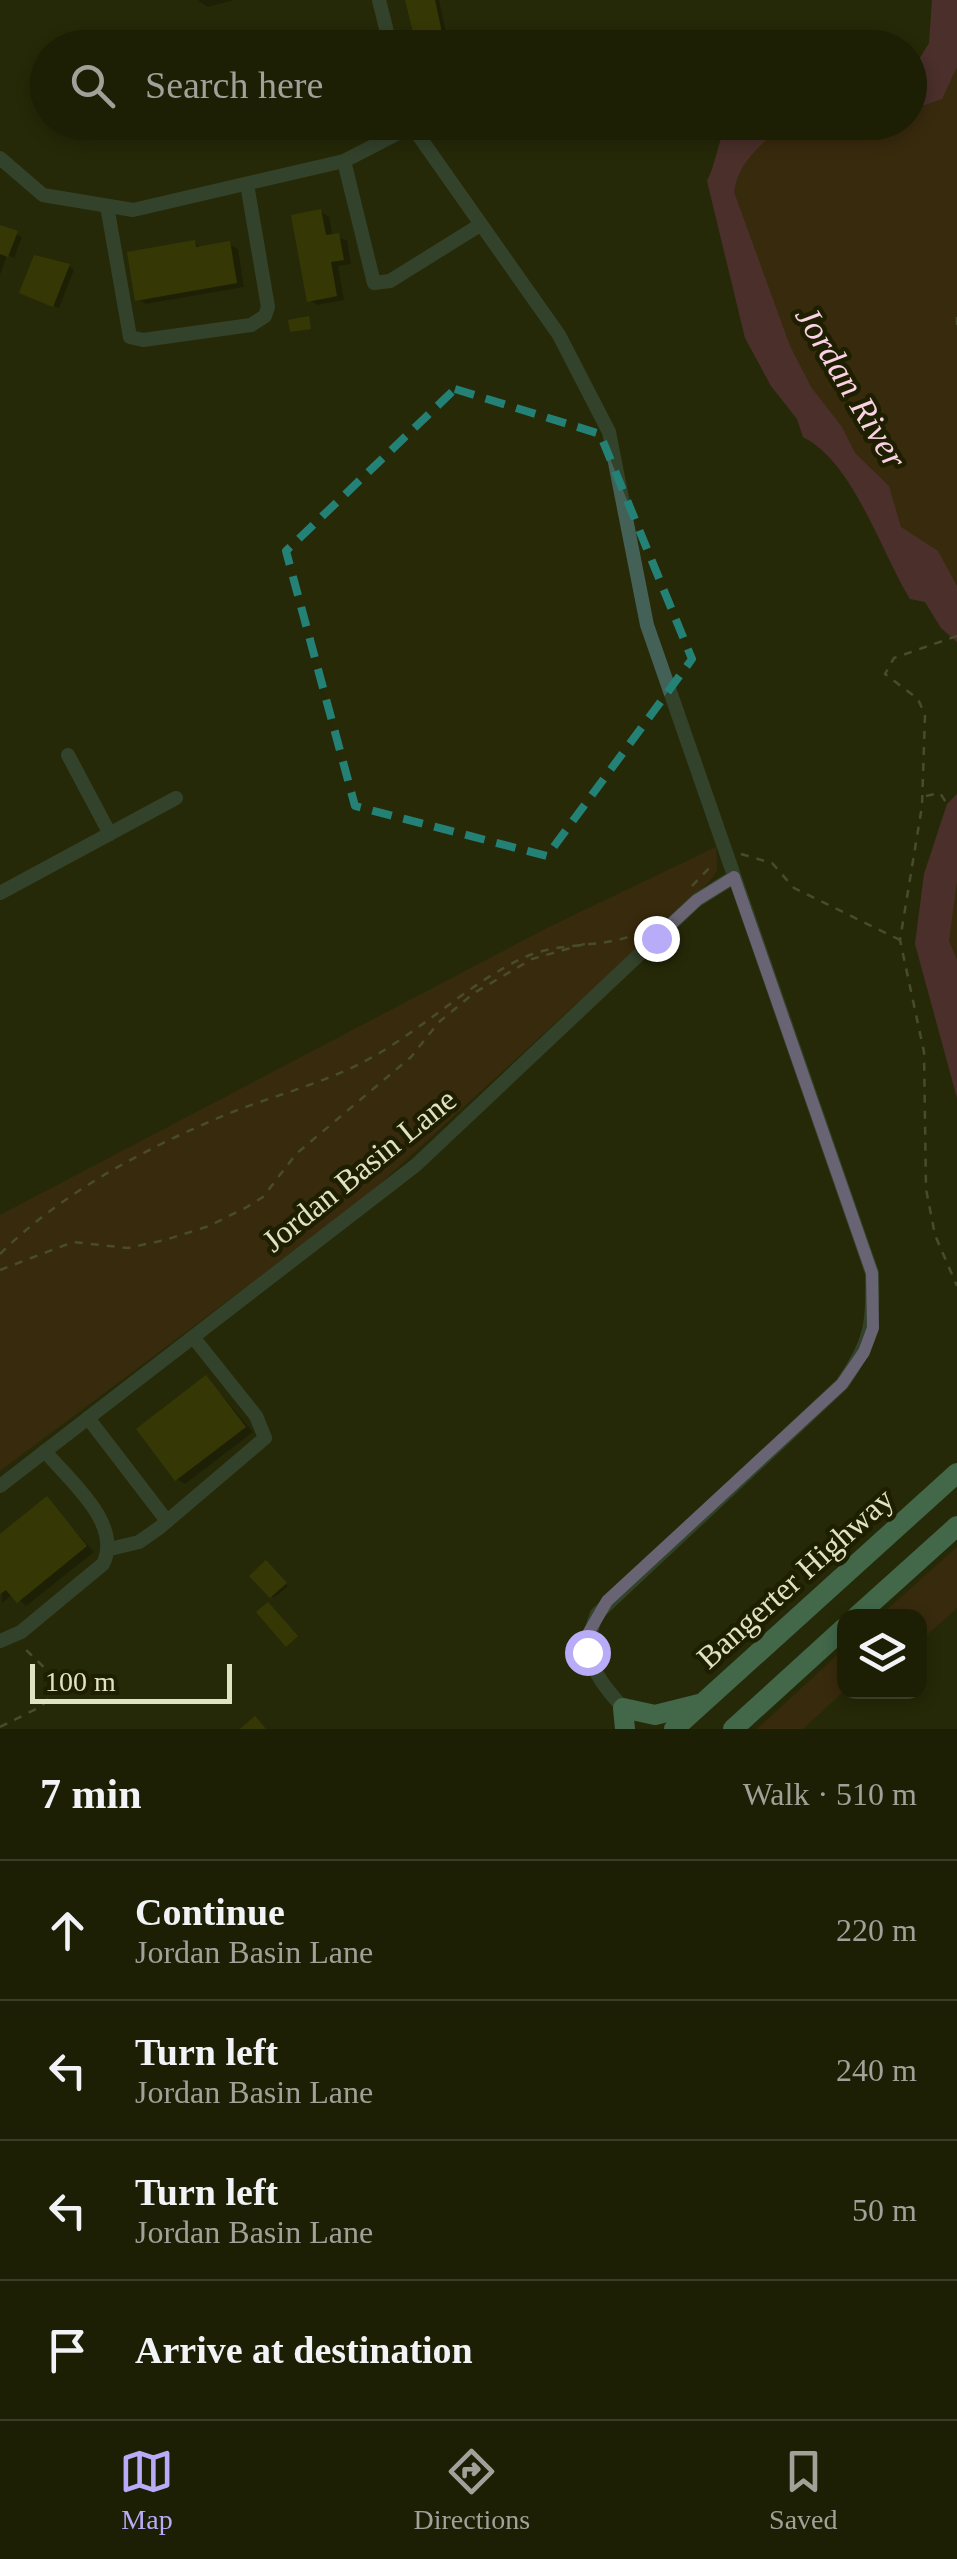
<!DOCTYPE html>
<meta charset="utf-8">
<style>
:root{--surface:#1d1f05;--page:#2a2c13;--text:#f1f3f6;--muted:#a0a29a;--line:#3b3d27;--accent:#b8abf7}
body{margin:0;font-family:"Times New Roman",serif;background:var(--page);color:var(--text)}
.controls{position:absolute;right:30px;bottom:30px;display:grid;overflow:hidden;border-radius:20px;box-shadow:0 5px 15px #0003}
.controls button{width:90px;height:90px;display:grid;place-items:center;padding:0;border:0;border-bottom:2px solid var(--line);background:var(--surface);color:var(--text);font:50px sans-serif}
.scale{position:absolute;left:30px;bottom:25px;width:202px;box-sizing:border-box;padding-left:10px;border:5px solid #e0e3c3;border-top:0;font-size:28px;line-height:35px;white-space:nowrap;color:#e0e3c3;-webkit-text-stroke:8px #1e1f00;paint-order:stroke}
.stop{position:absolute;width:30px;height:30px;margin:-22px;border:8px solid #b8abf7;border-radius:50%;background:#fff}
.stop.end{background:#b8abf7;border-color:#fff;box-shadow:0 2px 10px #0008}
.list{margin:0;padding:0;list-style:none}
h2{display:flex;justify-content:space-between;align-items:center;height:130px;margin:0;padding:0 40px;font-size:42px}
h2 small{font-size:32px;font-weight:400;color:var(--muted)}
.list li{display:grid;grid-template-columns:65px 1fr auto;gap:30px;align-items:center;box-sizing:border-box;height:140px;padding:0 40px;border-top:2px solid var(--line)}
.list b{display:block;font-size:38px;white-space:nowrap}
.list p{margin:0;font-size:32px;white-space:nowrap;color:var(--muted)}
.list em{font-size:32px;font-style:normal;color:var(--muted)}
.icon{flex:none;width:55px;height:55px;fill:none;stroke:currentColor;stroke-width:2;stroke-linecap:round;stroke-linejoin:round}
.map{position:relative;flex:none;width:957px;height:1729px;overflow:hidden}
.search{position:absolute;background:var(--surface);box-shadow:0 5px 15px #0003;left:30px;right:30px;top:30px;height:110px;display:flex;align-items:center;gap:25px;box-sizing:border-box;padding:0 35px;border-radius:55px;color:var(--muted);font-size:38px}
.sheet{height:690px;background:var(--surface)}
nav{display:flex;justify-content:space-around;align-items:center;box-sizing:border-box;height:140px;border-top:2px solid var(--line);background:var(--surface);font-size:28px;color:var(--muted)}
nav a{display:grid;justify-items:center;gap:5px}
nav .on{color:var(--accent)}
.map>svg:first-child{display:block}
.green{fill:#4e2b14}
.water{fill:#763655}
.shadow{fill:#0007}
.building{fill:#484a04}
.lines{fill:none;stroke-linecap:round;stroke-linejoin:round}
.path{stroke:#747655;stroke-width:2.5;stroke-dasharray:8 8;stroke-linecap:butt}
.minor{stroke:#446157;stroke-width:14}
.highway{stroke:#65b29a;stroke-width:20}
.route{stroke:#b8abf7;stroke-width:12}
.marked{fill:none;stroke:#248176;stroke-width:8;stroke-dasharray:20 12;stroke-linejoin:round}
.labels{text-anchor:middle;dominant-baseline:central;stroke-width:9;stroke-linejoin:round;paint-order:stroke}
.street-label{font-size:32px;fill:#e0e3c3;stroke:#1e1f00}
.water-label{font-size:35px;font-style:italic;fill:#fbd2e3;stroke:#1e1f00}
</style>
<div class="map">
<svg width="957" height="1729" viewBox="0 0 957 1729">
<rect width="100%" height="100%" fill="#272907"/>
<g class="green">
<polygon points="957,0 957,611 780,348 726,169 771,123 910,122 910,83"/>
<polygon points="716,847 717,870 710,881 361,1201 0,1471 0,1215 549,927"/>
<polygon points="957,855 957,1010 941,955"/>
<polygon points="957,1547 957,1608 920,1641 920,1616 880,1616"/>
<polygon points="844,1649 844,1691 803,1729 757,1729"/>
</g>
<g class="water">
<polygon points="932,0 957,0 957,67 942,99 910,110 910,74 929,43"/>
<path d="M728,123H783C762,146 739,159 734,192L790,346L811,387L842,427L855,453L889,486L901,527L938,551L957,586V642L941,628L925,602L910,599C880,550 854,463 803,437L797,419L771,386L745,338L707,181C717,161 717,142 728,123Z"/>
<polygon points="957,794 957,881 949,941 957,960 957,1098 915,944 924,874 947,804"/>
</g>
<g class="shadow">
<polygon points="198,0 235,0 207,7"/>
<polygon points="408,0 439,0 447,36 423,41 417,38"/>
<polygon points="321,212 329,217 333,237 347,240 351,264 338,266 344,300 317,305 309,300"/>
<polygon points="0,227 22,237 14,258 7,255 0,275"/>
<polygon points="194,243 203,248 229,244 238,249 244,287 146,304 137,299"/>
<polygon points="69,266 74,270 59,308 28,296"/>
<polygon points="207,1378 253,1432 185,1484 177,1479"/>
<polygon points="47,1499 94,1552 26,1606 13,1594 2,1603 0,1538"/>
<polygon points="270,1565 288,1586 274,1598 271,1596"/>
</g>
<g class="building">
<polygon points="405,0 435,0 442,33 415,40"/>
<polygon points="321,209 326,235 339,233 344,260 331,262 337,296 307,302 291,215"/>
<polygon points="0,225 18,231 8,257 0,254"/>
<polygon points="195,240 196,247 230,241 237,283 135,301 127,252"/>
<polygon points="34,255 70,264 53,307 19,293"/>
<polygon points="309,316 311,329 290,332 288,320"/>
<polygon points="206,1375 246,1427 175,1481 136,1429"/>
<polygon points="47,1496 87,1546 17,1603 6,1590 0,1594 0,1534"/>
<polygon points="266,1560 287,1583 270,1598 249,1576"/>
<polygon points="268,1602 298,1636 286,1647 256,1612"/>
<polygon points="255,1716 266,1729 240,1729"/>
</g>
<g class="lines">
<g class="path">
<polyline points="957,317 957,330"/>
<polyline points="957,636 894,658 885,674 918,699 925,715 922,806 900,940 924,1052 926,1189 935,1235 957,1286"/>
<polyline points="926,796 940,793 947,804"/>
<polyline points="741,854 772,863 794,888 900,940"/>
<polyline points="692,886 714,863"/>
<path d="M0,1254C61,1193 146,1148 225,1115C271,1096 323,1084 367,1060C423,1030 467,984 525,957C563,940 606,950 642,931"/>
<polyline points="0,1270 73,1242 128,1248 165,1240 209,1226 247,1207 263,1197 296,1154 411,1057 439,1022 474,993 532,959 588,943"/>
<polyline points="0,1727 40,1707 56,1692 52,1675 21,1645"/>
</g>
<g class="minor">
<polyline points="379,0 391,48"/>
<path d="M409,122L559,335L609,432L647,625L872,1273C873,1324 872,1341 842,1384L597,1614C579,1656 596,1677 623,1708"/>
<polyline points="0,158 43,195 133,210 344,161 410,127"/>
<polyline points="344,161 374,283 390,281 480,225"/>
<polyline points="107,206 130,337 143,340 251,325 265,316 268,307 247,184"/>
<polyline points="68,755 110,834"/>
<polyline points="0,893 176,798"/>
<polyline points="88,1418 167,1521"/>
<polyline points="0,1486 416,1165 697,900 734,877"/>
<polyline points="110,1549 139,1542 159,1528 265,1438 256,1416 193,1337"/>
<path d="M0,1641L21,1632L103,1564C123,1523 69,1481 45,1451"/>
</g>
<g class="highway">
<polyline points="857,1616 957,1526"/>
<polyline points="625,1729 623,1708 655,1715 699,1704"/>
<polyline points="674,1729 957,1473"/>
<polyline points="733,1729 844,1628"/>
</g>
</g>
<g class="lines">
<polyline class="route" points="587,1652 589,1632 607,1601 842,1384 864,1352 873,1328 872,1273 734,877 697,900 656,938"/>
</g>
<path d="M0 0H957V1729H0ZM455,389L600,434L692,659L547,856L355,806L286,551Z" fill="#272907" fill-opacity=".55" fill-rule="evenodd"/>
<path class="marked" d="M455,389L600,434L692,659L547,856L355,806L286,551Z"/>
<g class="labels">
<g class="street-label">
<text transform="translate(359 1170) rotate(-39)">Jordan Basin Lane</text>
<text transform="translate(795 1578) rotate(-42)">Bangerter Highway</text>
</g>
<g class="water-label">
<text transform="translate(851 387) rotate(59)">Jordan River</text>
</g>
</g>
</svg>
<div class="controls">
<button><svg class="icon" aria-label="layers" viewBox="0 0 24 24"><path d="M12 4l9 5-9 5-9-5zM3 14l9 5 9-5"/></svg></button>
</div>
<div class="scale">100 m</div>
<div class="stop" style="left:587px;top:1652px"></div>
<div class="stop end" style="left:656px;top:938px"></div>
<div class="search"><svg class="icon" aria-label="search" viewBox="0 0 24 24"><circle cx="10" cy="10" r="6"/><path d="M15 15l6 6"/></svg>Search here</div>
</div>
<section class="sheet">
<h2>7 min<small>Walk · 510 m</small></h2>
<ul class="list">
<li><svg class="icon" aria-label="ahead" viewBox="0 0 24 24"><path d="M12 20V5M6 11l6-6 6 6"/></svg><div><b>Continue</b><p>Jordan Basin Lane</p></div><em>220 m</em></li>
<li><svg class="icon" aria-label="left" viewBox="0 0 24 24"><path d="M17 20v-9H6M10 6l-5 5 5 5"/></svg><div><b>Turn left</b><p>Jordan Basin Lane</p></div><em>240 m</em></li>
<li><svg class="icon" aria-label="left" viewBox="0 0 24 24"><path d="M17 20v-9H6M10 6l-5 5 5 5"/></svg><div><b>Turn left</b><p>Jordan Basin Lane</p></div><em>50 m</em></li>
<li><svg class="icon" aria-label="arrive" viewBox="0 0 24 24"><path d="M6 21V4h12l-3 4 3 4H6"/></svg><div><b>Arrive at destination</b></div></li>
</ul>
</section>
<nav>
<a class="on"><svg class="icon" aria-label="map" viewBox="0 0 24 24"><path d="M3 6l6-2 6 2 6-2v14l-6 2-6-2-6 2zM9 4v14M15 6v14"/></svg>Map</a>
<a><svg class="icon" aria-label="directions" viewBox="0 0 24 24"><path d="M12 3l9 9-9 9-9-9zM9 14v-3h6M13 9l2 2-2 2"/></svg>Directions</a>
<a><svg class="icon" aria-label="saved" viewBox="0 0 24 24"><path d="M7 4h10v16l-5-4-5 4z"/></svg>Saved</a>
</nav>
